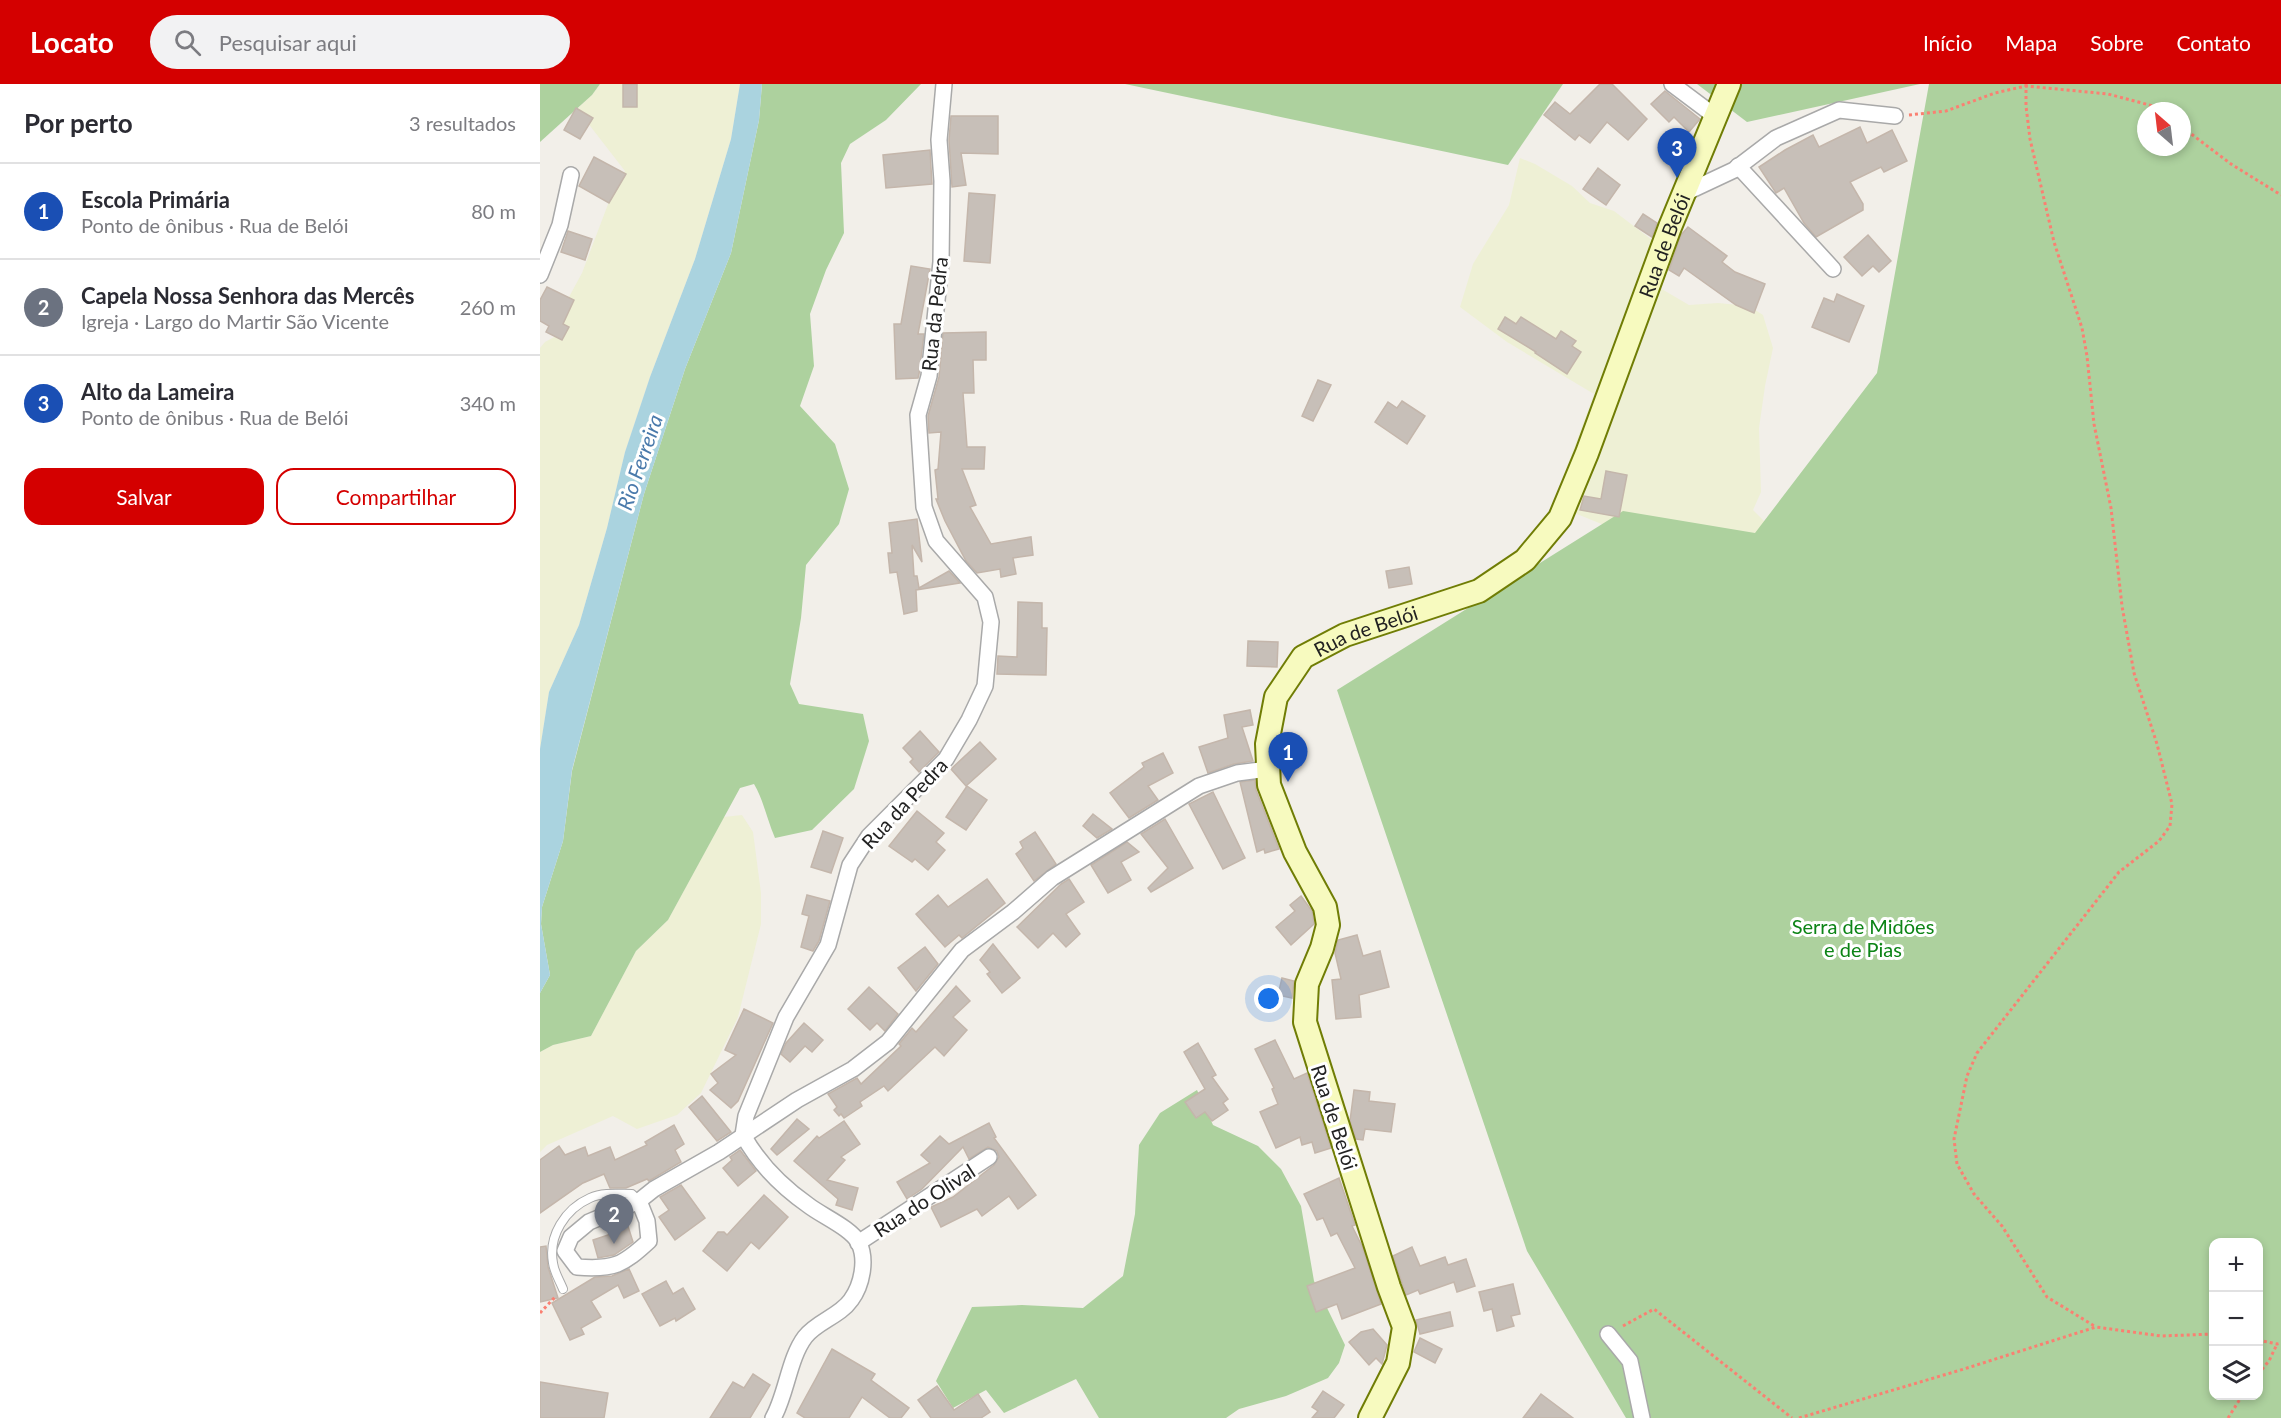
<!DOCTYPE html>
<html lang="pt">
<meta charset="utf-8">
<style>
:root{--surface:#fff;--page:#f2f2f3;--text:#2b2b33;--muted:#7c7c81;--line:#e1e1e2;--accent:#d40000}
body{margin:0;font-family:Lato,sans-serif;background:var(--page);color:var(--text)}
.controls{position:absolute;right:18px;bottom:18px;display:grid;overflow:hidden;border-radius:12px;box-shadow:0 3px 9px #0003}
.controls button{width:54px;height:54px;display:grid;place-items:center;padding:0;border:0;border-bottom:2px solid var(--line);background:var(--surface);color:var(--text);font:30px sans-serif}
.compass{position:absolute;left:1597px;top:18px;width:54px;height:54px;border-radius:50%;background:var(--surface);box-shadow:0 3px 9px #0003;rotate:332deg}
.you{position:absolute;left:729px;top:915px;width:21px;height:21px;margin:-15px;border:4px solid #fff;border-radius:50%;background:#1a73e8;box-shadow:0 0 0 9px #1a73e833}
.badge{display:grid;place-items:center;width:39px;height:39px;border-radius:50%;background:var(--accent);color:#fff;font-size:20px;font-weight:700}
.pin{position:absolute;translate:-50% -50px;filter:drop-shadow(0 2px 3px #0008)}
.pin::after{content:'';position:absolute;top:32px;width:21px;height:18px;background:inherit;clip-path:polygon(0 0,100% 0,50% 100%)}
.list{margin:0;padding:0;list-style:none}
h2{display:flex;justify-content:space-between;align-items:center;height:78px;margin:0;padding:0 24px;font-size:26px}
h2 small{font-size:20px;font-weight:400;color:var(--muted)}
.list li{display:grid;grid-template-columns:39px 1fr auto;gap:18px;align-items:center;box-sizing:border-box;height:96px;padding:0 24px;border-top:2px solid var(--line)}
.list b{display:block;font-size:22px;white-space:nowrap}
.list p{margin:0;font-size:20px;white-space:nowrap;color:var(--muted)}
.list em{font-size:20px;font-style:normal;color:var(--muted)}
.actions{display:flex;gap:12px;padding:18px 24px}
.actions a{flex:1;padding:14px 0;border:2px solid var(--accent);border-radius:18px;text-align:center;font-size:21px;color:var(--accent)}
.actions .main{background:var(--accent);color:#fff}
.icon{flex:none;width:33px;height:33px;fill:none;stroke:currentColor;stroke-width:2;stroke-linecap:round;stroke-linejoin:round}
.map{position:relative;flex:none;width:1741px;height:1334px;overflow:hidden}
header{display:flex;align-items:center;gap:36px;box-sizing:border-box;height:84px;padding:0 30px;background:var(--accent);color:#fff}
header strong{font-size:28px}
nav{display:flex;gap:33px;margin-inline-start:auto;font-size:21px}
.search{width:420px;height:54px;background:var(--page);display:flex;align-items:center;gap:15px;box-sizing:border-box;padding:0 21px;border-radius:33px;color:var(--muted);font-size:22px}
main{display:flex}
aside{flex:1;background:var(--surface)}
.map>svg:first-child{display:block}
.farmland{fill:#eef0d5}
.forest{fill:#add19e;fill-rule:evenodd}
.water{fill:#aad3df}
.building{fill:#c7bfb8;stroke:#c4b6ab;stroke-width:1.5}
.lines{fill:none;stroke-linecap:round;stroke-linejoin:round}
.lane-casing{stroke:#a9a9a9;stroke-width:10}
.street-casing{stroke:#a9a9a9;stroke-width:18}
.secondary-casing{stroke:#707d05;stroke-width:26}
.path{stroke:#fa8072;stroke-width:3;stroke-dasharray:3 3;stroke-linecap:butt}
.lane{stroke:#fff;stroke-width:8}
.street{stroke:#fff;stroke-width:15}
.secondary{stroke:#f7fabf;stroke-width:22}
.labels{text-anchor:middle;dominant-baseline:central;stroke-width:6;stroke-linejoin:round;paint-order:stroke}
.street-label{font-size:20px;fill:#222;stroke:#fff}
.park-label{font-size:20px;fill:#0c8416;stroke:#fff}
.water-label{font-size:21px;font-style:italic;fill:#4a7aab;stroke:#fff}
</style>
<header>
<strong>Locato</strong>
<div class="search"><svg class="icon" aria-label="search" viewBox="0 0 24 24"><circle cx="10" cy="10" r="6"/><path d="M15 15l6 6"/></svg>Pesquisar aqui</div>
<nav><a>Início</a><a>Mapa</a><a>Sobre</a><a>Contato</a></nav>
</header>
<main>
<aside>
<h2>Por perto<small>3 resultados</small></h2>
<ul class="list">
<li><span class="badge" style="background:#1a4fb4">1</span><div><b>Escola Primária</b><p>Ponto de ônibus · Rua de Belói</p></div><em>80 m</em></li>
<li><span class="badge" style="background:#6b7280">2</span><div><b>Capela Nossa Senhora das Mercês</b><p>Igreja · Largo do Martir São Vicente</p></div><em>260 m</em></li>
<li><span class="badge" style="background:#1a4fb4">3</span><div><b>Alto da Lameira</b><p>Ponto de ônibus · Rua de Belói</p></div><em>340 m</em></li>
</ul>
<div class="actions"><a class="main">Salvar</a><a>Compartilhar</a></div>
</aside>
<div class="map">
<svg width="1741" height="1334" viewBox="0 0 1741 1334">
<rect width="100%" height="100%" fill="#f2efe9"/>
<g class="farmland">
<polygon points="60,0 200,0 191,55 155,175 110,293 85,368 67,444 39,541 9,608 0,665 0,264 5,258 20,250 23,224 42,189 70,115 85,87 37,25 52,11"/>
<polygon points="980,74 995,80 1032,102 1050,119 1074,127 1112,156 1120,204 1149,221 1178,219 1209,222 1223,231 1233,264 1225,302 1219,344 1221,408 1213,426 1229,442 1351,460 1064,441 1032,428 1023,393 1054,310 967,258 920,223 933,180 969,121"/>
<polygon points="202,731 213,748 221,809 221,840 198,933 161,1009 137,1031 97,1045 73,1032 7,1061 0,1068 0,968 13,961 51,952 96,867 128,836 184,733"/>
</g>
<g class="forest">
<polygon points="0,0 60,0 52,11 0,58"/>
<path d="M222,0H381L346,36L310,60L301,79L304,149L286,186L270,230L274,282L260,322L295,360L309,405L299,440L266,481L261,534L250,600L259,620L323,630L329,657L314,705L272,746L235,754C227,736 224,717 214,700L200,704L128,836L96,867L51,952L13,961L0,968V909L10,891L1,840L2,823L23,757L32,687L104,410L145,285L191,169L219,36Z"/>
<polygon points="585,0 1023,0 968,81"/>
<polygon points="1157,0 1380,0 1207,38"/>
<path d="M1389,0H1741V1334H1086L987,1167L797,606L1083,427L1215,449L1337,289ZM1606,27H1642V63H1606ZM1674,1158H1718V1312H1674Z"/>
<polygon points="657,1006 673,1041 718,1062 741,1085 761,1122 774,1197 805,1261 799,1279 788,1294 746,1312 699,1325 686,1334 559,1334 536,1295 464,1329 446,1306 413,1324 396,1297 432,1223 482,1221 543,1224 583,1192 595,1130 599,1061 620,1029"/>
</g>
<polygon class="water" points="200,0 222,0 219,36 191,169 145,285 104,410 32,686 23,757 2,823 1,840 10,891 0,909 0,665 9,608 39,541 67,444 85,368 110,293 155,175 191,55"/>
<g class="building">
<rect x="83" y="0" width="14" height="23"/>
<polygon points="1060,0 1072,0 1107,35 1088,56 1067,38 1050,59 1039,51 1035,56 1004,31 1015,18 1030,30"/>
<polygon points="1125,7 1160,35 1149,48 1134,33 1129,38 1111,20"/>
<polygon points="36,24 53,34 40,55 24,46"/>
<polygon points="411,32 458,32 458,70 421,69 426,101 412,103 409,56"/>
<polygon points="1320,43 1327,59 1352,46 1367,77 1344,88 1341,83 1310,98 1323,120 1323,126 1276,153 1264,139 1244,104 1236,109 1219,83 1245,66 1273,51 1279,63"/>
<polygon points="390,66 392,100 346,104 343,71"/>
<polygon points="54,73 86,90 69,119 39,102"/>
<polygon points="1058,84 1080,101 1066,121 1043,105"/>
<polygon points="429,109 455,111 450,179 424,177"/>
<polygon points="1103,130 1117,139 1112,153 1095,142"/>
<polygon points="1148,143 1187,172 1182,178 1195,188 1225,200 1214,229 1196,221 1144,184 1139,192 1129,186 1141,151"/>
<polygon points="28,147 52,155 45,176 21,168"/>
<polygon points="1328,151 1351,177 1339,188 1333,182 1322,192 1304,173"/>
<polygon points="371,182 390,185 378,250 384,250 379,290 378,294 356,295 354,240 361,240"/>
<polygon points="7,203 34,216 23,240 29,243 22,256 6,248 9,242 0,237 0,216"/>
<polygon points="1297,210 1324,222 1309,258 1272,243 1284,214 1294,218"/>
<polygon points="965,233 976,240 981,233 1016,255 1021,247 1036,257 1032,262 1041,268 1027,290 995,269 996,268 958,245"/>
<polygon points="446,248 446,276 433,276 434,309 423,309 427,363 445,363 444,385 422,385 436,421 430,423 451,460 491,453 493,471 473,474 476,490 461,493 460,485 437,489 426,477 405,437 396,415 398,415 395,386 398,385 401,348 389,349 388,332 399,293 403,249"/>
<polygon points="778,296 791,301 773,337 762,332"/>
<polygon points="862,317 885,332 867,360 835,338 848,318 857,324"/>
<polygon points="1066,387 1087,391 1079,433 1040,426 1044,412 1061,415"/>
<polygon points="377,435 382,478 372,461 374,492 377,492 379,504 409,487 420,499 376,506 377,527 364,530 357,488 350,489 348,469 352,469 349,439"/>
<polygon points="869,483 872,500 849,504 846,487"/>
<polygon points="478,518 502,519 502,544 507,544 506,591 457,590 458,572 477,573"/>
<polygon points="708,557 738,558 737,583 707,582"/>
<polygon points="710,626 713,641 702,643 713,677 694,680 668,689 659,663 688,654 684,631"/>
<polygon points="380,647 399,668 379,688 370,678 373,675 363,664"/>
<polygon points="440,658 456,675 426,702 411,685"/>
<polygon points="623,669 633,689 608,702 618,716 589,734 570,709 604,683 602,679"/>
<polygon points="715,696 716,706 739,765 725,769 724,765 717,768 700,698"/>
<polygon points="427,702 447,716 426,746 406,733"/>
<polygon points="673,708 705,774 683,785 649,720"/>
<polygon points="377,727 404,749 396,758 405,766 388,786 375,775 372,778 349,762"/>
<polygon points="553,730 572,745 557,754 543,742"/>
<polygon points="625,735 653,784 611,808 608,804 628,784 601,750"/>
<polygon points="283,747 303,754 291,789 271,783"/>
<polygon points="495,748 516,780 494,797 476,770 483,764 480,758"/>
<polygon points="587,758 599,768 581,778 591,796 568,809 551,781"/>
<polygon points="447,795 465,819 422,854 419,851 405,863 376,830 398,811 408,823"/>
<polygon points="529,795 544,818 526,830 540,850 526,863 513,849 498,864 477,843 521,800"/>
<polygon points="267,811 290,817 279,857 273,867 261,863 269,832 262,830"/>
<polygon points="761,812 772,827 774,840 751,861 736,843 755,827 750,821"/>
<polygon points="817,851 823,872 840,867 849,903 819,911 821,933 796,935 792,896 801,895 795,869 798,856"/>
<polygon points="453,860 480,894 462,909 447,890 450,888 440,876"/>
<polygon points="385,863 398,880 376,907 358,884"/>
<polygon points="742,894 754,897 752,914 738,911"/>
<polygon points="416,902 430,917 413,933 427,946 404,972 395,963 348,1007 344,1002 320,1018 322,1022 304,1034 301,1030 299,1032 294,1026 297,1023 288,1010 317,994 321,1000 361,962 359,960 372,944 376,948"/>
<polygon points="329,903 358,930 345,947 337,939 330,946 308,925"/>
<polygon points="204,925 233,939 198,1017 191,1024 170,1006 178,999 171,990 196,971 185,966"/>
<polygon points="264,939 283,956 272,968 265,962 250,978 241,970 246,959"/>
<polygon points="735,956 754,995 767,989 791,1064 775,1069 772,1058 762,1061 760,1053 736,1064 720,1028 738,1020 732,1005 734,1004 715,965"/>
<polygon points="658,959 676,991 672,993 688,1015 683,1019 688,1026 672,1037 665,1028 656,1034 645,1018 665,1005 644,968"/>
<polygon points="814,1006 830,1008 829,1017 855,1020 851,1048 825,1045 823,1056 816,1055 810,1037"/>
<polygon points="162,1012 191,1048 177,1057 149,1023"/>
<polygon points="257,1035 269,1045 237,1071 231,1065"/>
<polygon points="304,1037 320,1060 301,1073 305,1076 287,1096 318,1104 312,1126 296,1121 298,1115 254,1077 277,1052 279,1054"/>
<polygon points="449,1039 456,1053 454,1054 496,1111 478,1125 469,1112 442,1132 437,1125 401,1143 391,1123 413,1113 454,1081 459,1073 457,1067 448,1063 429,1075 423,1063 382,1105 367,1115 357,1098 390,1079 381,1071 400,1052 409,1060"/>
<polygon points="134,1041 144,1060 135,1066 141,1078 109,1097 107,1095 86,1104 70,1104 64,1090 43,1099 0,1129 0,1076 19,1062 25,1071 45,1063 48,1072 70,1063 75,1076 107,1061 105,1058"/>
<polygon points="200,1066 216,1087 198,1102 183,1084 192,1076 190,1073"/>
<polygon points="799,1094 815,1141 812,1142 822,1162 841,1220 802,1235 797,1220 776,1228 767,1202 815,1184 797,1149 791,1152 783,1134 777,1136 764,1110"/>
<polygon points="141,1101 165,1134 135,1156 119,1133 129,1126 120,1113"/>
<polygon points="224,1111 248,1133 219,1165 211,1158 187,1187 163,1167 178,1148 184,1148 187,1151"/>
<polygon points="86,1136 93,1158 74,1171 58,1174 53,1156 74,1149 71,1141"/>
<polygon points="6,1162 8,1183 18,1214 0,1218 0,1163"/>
<polygon points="872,1163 880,1182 905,1173 908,1181 926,1175 935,1202 917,1208 914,1198 880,1210 878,1206 866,1211 853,1172"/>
<polygon points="89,1185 99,1207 84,1214 78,1201 51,1217 61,1233 41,1244 44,1250 30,1256 12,1219 55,1193 72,1192"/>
<polygon points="126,1197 133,1210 143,1204 155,1225 136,1237 135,1234 120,1242 102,1210"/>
<polygon points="973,1200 980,1230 971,1232 974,1242 957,1247 952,1225 944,1227 939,1208"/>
<polygon points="910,1228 913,1242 880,1250 876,1236"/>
<polygon points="833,1245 847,1261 842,1280 836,1274 829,1281 809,1258 821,1248"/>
<polygon points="880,1254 902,1265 895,1279 874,1268"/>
<polygon points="292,1265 335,1290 331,1296 369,1324 361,1334 350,1334 322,1313 309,1334 265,1334 257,1329"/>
<polygon points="213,1290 230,1301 210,1334 170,1334 193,1298 204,1304"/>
<polygon points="0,1298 68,1309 64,1334 0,1334"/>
<polygon points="397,1302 414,1326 438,1310 450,1328 441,1334 391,1334 378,1316"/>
<polygon points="783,1307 804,1321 794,1334 772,1334 778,1327 772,1323"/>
<polygon points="1001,1310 1033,1334 983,1334"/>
</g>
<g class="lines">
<defs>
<path id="lane" d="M23,1205C20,1197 14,1188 13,1179C8,1152 25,1125 50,1114C63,1108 79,1110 92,1110L99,1117"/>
<g id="street">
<polyline points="1132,0 1176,33"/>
<polyline points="1198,82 1293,185"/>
<polyline points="1145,109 1194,86 1236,54 1299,26 1355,32"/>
<polyline points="0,191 20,141 31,91"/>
<polyline points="203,1051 206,1032 246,933 288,861 310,781 329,752 406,675 429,636 445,602 451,538 445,513 396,457 384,423 378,331 389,292 401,178 402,97 399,56 404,0"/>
<path d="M203,1051C219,1080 241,1102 268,1121C282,1132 311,1144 319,1159C327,1176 322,1201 311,1216C300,1232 276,1238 265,1253C249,1274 246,1312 233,1334"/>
<path d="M99,1117L107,1137L109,1157C83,1181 74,1186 37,1183L25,1167L31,1153L49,1138L99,1117L114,1105L179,1068L257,1016L313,985L348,958L422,866L473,828L512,794L659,702L697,689L728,685"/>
<polyline points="318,1159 449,1073"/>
<polyline points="1068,1250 1090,1277 1102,1334"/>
</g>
<g id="secondary">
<path id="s1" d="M830,1334L858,1279L864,1243L849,1203L765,938L767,900L782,864L788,841L785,823L755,768L729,701L727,660L736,613L763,573L805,551L939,507L985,476L1020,434L1047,369L1130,143L1189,0"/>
</g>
</defs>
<use href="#lane" class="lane-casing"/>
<use href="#street" class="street-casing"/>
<use href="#secondary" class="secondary-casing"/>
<g class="path">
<polyline points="1486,0 1486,22 1490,55 1514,158 1542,244 1547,272 1554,340 1571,424 1582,522 1594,589 1617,660 1632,720 1630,742 1619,757 1579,788 1437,969 1427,992 1414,1055 1417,1080 1434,1110 1462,1142 1507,1213 1556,1243"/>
<polyline points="1369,31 1406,27 1455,9 1486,2 1568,10 1617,23 1622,27"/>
<polyline points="1642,43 1691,80 1741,111"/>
<polyline points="0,1229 15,1213"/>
<polyline points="1083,1242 1114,1225 1252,1334"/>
<polyline points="1718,1256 1737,1260 1741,1259"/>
<polyline points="1718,1290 1729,1277 1737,1260"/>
<polyline points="1259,1334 1424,1285 1556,1243 1621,1252 1674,1250"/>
<polyline points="1688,1334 1702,1312"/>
</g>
<use href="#lane" class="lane"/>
<use href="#street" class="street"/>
<use href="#secondary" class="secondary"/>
</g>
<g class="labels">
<g class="street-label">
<text stroke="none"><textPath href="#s1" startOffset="1400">Rua de Belói</textPath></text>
<text transform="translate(394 230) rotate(-84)">Rua da Pedra</text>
<text stroke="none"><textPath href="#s1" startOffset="878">Rua de Belói</textPath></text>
<text transform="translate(364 719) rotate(-47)">Rua da Pedra</text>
<text transform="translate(795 1033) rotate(72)">Rua de Belói</text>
<text transform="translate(384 1116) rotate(-33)">Rua do Olival</text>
</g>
<g class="park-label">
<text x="1323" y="842">Serra de Midões<tspan x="1323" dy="23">e de Pias</tspan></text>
</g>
<g class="water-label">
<text transform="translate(99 378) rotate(-71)">Rio Ferreira</text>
</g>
</g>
</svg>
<div class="controls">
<button>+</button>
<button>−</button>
<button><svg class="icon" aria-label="layers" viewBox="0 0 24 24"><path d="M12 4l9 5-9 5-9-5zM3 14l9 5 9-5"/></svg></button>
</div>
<svg class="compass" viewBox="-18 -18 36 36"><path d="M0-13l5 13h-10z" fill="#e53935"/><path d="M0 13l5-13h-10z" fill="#7c7c81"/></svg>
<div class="you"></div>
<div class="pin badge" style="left:748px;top:698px;background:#1a4fb4">1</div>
<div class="pin badge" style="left:74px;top:1160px;background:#6b7280">2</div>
<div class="pin badge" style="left:1137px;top:94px;background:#1a4fb4">3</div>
</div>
</main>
